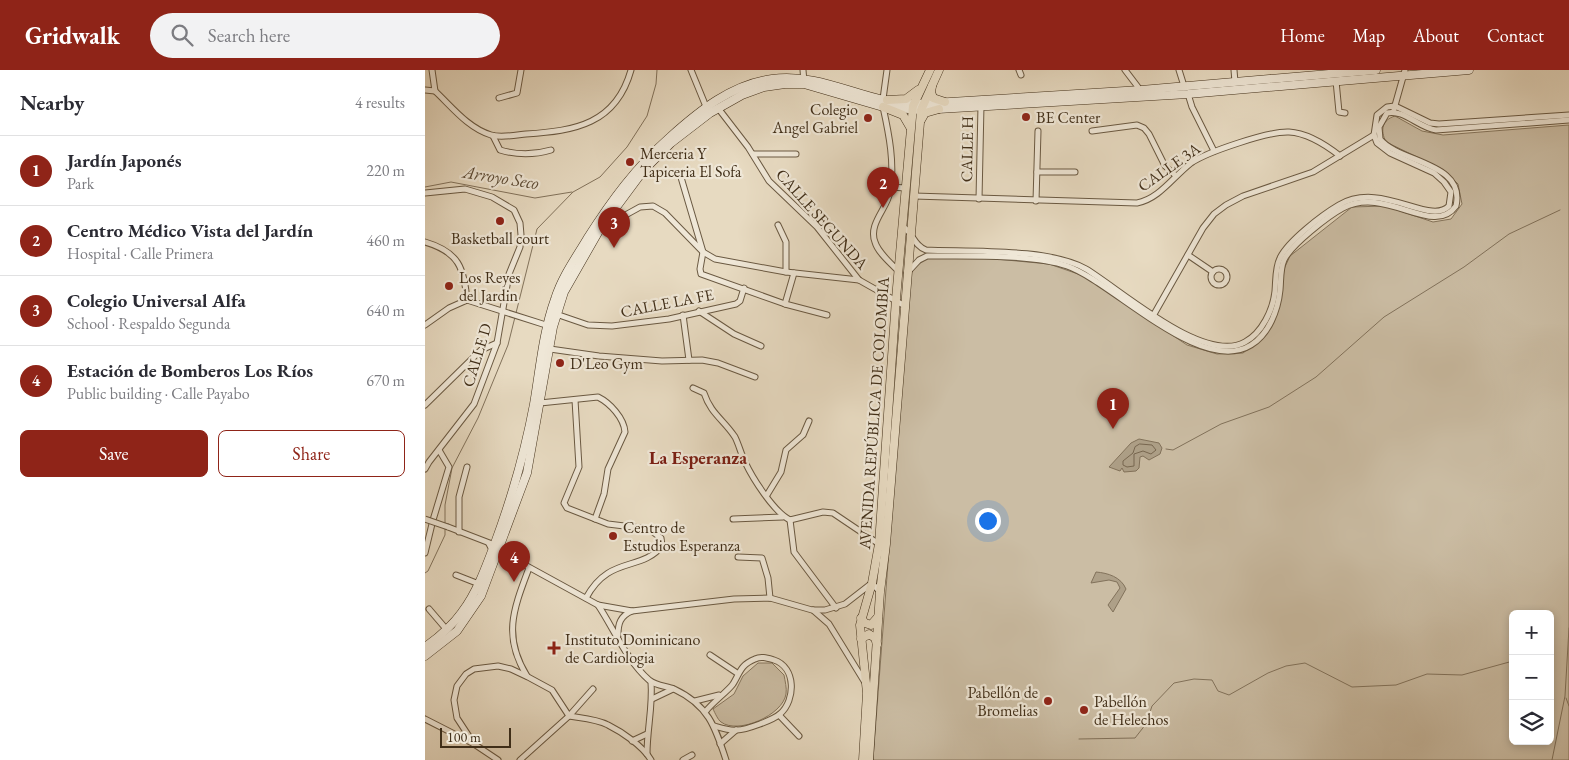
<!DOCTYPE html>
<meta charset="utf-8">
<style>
:root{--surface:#fff;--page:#f2f2f3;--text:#2b2b33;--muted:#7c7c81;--line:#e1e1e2;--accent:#8f2418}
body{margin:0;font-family:"EB Garamond",serif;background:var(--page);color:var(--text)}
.controls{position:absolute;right:15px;bottom:15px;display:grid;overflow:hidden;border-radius:8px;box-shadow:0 2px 8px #0003}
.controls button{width:45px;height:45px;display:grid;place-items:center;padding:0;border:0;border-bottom:1px solid var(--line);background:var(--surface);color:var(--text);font:25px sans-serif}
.scale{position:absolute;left:15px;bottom:12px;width:71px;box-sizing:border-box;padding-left:5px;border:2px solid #402e18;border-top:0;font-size:14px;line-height:18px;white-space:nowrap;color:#402e18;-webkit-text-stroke:4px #efe7d7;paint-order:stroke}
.you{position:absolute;left:562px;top:450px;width:18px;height:18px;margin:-12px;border:4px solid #fff;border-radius:50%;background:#1a73e8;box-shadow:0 0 0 8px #1a73e833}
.badge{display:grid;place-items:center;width:32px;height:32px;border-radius:50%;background:var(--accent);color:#fff;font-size:16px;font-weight:700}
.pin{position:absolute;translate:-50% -41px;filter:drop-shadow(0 1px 2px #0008)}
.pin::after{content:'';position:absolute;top:26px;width:18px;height:15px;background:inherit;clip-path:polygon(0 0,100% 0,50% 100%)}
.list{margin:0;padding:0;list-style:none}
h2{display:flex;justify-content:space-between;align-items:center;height:65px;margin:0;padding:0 20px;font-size:21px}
h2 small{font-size:16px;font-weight:400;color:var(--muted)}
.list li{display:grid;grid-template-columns:32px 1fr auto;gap:15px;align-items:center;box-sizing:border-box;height:70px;padding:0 20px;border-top:1px solid var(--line)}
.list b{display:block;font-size:19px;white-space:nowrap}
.list p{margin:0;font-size:16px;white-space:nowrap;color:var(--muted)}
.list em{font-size:16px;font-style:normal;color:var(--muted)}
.actions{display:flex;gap:10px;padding:15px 20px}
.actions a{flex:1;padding:11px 0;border:1px solid var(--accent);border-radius:8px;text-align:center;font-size:18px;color:var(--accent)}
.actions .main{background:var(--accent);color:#fff}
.icon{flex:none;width:28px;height:28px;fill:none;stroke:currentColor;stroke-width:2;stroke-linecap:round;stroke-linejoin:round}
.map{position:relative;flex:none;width:1144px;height:690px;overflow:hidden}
header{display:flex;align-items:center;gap:30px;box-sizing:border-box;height:70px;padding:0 25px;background:var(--accent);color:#fff}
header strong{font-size:24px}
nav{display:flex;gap:28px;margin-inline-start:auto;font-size:18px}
.search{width:350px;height:45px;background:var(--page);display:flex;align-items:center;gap:12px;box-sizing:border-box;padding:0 18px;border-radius:28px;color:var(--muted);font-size:19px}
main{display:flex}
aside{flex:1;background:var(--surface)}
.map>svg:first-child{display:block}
.green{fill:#cbbda4;stroke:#86765e;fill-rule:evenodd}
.water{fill:#aea088;stroke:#82725b}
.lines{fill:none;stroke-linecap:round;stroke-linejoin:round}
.shore{stroke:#776750;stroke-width:1}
.stream{stroke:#82725b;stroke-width:1}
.street-casing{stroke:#6a5942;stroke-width:7}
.secondary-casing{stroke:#402e18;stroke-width:9}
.primary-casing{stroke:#402e18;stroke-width:9}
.street{stroke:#efe7d7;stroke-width:5}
.secondary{stroke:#efe7d7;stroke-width:8}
.primary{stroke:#e7dac1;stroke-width:8}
.street-bridge-casing{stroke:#6a5942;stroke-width:7;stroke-linecap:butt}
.street-bridge{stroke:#efe7d7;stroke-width:5}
.poi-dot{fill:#8f2418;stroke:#efe7d7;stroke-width:2}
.labels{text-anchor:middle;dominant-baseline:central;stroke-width:4.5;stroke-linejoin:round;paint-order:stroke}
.poi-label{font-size:16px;fill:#402e18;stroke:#efe7d7;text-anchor:start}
.street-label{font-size:16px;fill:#402e18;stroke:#efe7d7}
.water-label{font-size:18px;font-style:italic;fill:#5c4a34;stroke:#efe7d7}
.neighbourhood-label{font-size:18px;font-weight:bold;fill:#7a1f14;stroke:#efe7d7}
</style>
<header>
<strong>Gridwalk</strong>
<div class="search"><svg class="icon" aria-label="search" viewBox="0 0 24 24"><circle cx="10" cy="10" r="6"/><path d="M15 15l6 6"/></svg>Search here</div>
<nav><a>Home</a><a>Map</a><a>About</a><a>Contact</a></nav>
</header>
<main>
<aside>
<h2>Nearby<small>4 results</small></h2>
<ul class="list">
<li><span class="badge">1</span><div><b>Jardín Japonés</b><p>Park</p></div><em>220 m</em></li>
<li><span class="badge">2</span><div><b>Centro Médico Vista del Jardín</b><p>Hospital · Calle Primera</p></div><em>460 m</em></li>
<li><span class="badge">3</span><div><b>Colegio Universal Alfa</b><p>School · Respaldo Segunda</p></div><em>640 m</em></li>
<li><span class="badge">4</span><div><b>Estación de Bomberos Los Ríos</b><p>Public building · Calle Payabo</p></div><em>670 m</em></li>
</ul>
<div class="actions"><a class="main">Save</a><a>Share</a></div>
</aside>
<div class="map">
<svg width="1144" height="690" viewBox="0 0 1144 690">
<rect width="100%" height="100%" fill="#e7dac1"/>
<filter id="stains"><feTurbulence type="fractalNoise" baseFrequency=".004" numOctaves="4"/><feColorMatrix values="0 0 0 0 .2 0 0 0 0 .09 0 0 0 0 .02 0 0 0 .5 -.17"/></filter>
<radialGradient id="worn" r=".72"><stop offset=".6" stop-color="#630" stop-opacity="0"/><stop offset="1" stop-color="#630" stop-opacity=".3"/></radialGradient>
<g class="green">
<path d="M970,46L997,61L1018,65L1144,55V690H448L485,204L491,196L503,188H560L624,194L659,206L762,275L792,284L818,283L839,267L854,238L859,199L865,186L927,137L960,136L1008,152L1026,149L1037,134L1033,114L1019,100L961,72C955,60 957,50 970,46ZM1088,544H1125V671H1088Z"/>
<path d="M333,593H347L359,605C360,611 362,618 361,624C358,645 313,665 296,652C293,650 290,643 288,639L309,624L318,606Z"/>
</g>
<g class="water">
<polygon points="714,369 734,373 737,378 735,384 724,390 718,386 715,387 714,398 711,401 699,402 697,398 695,401 684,397 706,373"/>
<path d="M671,502C683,503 696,507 701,519L688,542L683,535L695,518L692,512L684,510L666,513Z"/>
</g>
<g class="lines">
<polygon class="shore" points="715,374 727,375 731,380 726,384 718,381 709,384 709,396 702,397 698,395 698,391 708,383 710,377"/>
<g class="stream">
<polyline points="0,117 26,112 110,128 147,122"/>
<polyline points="91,243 112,159 148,122 175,107 202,77 222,46 231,14 232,0"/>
<polyline points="741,379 748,380 796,354 844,337 891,307 959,247 1039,197 1084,164 1135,140"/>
<polyline points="20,454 20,435 27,398 53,348 83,275 90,247"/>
<polyline points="0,503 3,501 20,465 20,458"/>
<polyline points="1141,628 1144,636"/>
<polyline points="654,669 710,668 721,654 727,636 749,613 769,609 787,610 793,621 804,625 843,603 861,596 880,593 927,617 971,615 1002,604 1037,605 1088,591"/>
<polyline points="1127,690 1140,626 1144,558"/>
</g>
<defs>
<g id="street">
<polyline points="266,0 282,39"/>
<polyline points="378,0 379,12"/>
<polyline points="594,0 596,5"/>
<polyline points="700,0 716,21"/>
<polyline points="754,0 759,16"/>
<polyline points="809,0 810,12"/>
<polyline points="911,11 914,42 920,43"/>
<polyline points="0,20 10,21 7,0"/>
<path d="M10,21C27,37 43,58 66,65C76,68 91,65 101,64C150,61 191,54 206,0"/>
<polyline points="763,24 767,37 789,81"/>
<polyline points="74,28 92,23 96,0"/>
<polyline points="458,29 462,0"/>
<path d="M458,37C464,64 470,94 465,122C462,139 443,154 450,172C453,183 467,194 474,202"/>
<polyline points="293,38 323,77 344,111 392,157 434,210 480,236"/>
<polyline points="969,39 980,0"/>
<polyline points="667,61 712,55 719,58 724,64 740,96 750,105"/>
<path d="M68,66L75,80C92,85 109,85 126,80"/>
<polyline points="328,84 371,84"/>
<polyline points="612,102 650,102"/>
<polyline points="255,104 278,182 275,199 276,204 360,234 402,245"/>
<polyline points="466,117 480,118"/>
<polyline points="0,123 40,119 67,127 89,140 95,153 96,165 95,177 84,204 72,273 49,334 4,392 0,399"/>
<path d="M489,126L712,133C734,129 748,107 766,93C782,82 844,61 864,62C883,63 901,75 915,86"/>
<polyline points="554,129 556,35"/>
<polyline points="611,131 613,61"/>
<polyline points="353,155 361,172 361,202"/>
<path d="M477,156C488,162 488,175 501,180C544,182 625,178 661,199C696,220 779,295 820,272C837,263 848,240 850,221C851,210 850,198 855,188C863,171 897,145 914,135C956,110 1005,156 1024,136L1026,122L1019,112L1009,103L965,83L952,73L949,65L952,45L962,37L970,36L1005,53L1014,54L1144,45"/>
<polyline points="177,158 215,137 228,136 240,143 278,182 290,189 361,202 434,210"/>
<path d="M0,172C34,182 39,198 42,230"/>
<polyline points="763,185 788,202"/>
<circle cx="794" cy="207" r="8"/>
<path d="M482,203L494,190L502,186C539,186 609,184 642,196C688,212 776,306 826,275C844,264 853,240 855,220C856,210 855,199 859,190C866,175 903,146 918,138C961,115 1008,168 1031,136C1041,92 974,93 955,69L954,57L962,43C979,39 994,58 1011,60L1144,50"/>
<polyline points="360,234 369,203"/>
<polyline points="274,241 309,264 336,276"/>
<polyline points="131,244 163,255 187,256 244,249 311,234 315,231 319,218"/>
<polyline points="258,245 264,290"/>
<polyline points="728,246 778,158 789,144 801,135 818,126 888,102 949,65"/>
<polyline points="0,255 24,238 42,230 124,256"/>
<polyline points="125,279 174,286 237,291 277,290 293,293 330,307"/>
<path d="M268,318L279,323C286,344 298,349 310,367C314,375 316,384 320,392C328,409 349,442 365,450"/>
<path d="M150,330L154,397L139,433L142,438L183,454L224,459L236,468L237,476C216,502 184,485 161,528"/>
<path d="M115,333L173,327C185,333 199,348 200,362L183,399L179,424L170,449"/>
<polyline points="0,335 56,280 72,273"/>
<polyline points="342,425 356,402 361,380 378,365 384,351"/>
<polyline points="308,449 358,447"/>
<polyline points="8,450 24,397 14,380"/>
<polyline points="365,450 369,482 411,538"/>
<polyline points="365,450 398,442 408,443 454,474"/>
<polyline points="23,457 75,477 100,495"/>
<polyline points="34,462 34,427 42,397"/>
<polyline points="64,474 67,480 81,488 100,495 173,535 207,541 309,529 345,528 387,540 400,540 420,534 447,513 455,522"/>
<polyline points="0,483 7,454"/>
<polyline points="313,487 337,488 343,508 345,528"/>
<polyline points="31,505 54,514"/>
<path d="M173,535C189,559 202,591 224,610C231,616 242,616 249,619C283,635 290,656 301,690"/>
<polyline points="4,539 22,560"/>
<polyline points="388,540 404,554 439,611"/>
<path d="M193,565C193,554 195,546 207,541"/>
<polyline points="285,585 312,603"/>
<path d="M102,606C77,566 89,538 104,498"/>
<polyline points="227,629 248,619"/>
<polyline points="270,631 294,625"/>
<path d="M281,641C288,632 303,621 308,614C315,603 315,595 330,589C336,586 342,588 349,590C371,597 371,630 355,644C348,650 321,660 312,660C305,661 296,658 289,656"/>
<polyline points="354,645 374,666"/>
<polyline points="0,649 49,674 73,690"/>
<polyline points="207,671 222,664"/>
<path d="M49,674L32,648L29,630L32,616L41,604L49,599L73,596L86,599L103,607L127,620L144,646C156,648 172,649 183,655C197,662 218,676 226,690"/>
<polyline points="295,674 311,660"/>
<path d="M222,684C222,659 228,636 226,612"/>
<polyline points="95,690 144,646 168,619"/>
<polyline points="258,690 267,685"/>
</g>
<g id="secondary">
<path d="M0,577C14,567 27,556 37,542C52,522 61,497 70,473C87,427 100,382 109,334C115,299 118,262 130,229C137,207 150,189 162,169C186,131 211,97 245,67C274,41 307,14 347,9C399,2 443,35 493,34L716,20L951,0"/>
<polyline points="0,586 32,561 56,526 102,403 128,257 139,222 175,159 218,101 246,73 285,43 317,25 339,17 360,14 379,14 458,37 496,40 763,24 1044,0"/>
</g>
<g id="primary">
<polyline points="507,16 506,22 508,28 520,32"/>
<polyline points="462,30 481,29 493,20"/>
<polyline points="458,37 478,45 485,57"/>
<polyline points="496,50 500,43 514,39"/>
<polyline points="436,548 440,553 446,555 453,547"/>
<polyline points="436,569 444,564 450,568 452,574"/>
<polyline points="438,690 442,623 435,555 447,513 454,474 471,229 488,36 505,0"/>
<polyline points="444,690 455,522 461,474 496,40 514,0"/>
</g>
</defs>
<use href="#street" class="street-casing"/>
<use href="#secondary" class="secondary-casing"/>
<use href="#primary" class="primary-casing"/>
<use href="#street" class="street"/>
<use href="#secondary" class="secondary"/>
<use href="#primary" class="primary"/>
<defs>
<polyline id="street-bridge" points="0,449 23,457"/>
</defs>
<use href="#street-bridge" class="street-bridge-casing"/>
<use href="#street-bridge" class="street-bridge"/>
</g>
<g class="poi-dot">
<circle cx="601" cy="47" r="5"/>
<circle cx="443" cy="48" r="5"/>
<circle cx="205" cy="92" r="5"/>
<circle cx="75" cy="151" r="5"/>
<circle cx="24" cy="216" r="5"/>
<circle cx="135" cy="293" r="5"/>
<circle cx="188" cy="466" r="5"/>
<path d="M126.5 570.5h5v5h5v5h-5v5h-5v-5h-5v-5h5z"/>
<circle cx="623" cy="631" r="5"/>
<circle cx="659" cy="640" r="5"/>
</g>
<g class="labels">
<g class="poi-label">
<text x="433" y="39" text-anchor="end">Colegio<tspan x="433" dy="18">Angel Gabriel</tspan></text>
<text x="611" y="47">BE Center</text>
<text x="215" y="83">Merceria Y<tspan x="215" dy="18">Tapiceria El Sofa</tspan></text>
<text x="75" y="168" text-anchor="middle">Basketball court</text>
<text x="34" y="207">Los Reyes<tspan x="34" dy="18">del Jardin</tspan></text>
<text x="145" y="293">D'Leo Gym</text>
<text x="198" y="457">Centro de<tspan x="198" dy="18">Estudios Esperanza</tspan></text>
<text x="140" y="569">Instituto Dominicano<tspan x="140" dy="18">de Cardiologia</tspan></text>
<text x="613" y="622" text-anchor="end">Pabellón de<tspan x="613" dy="18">Bromelias</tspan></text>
<text x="669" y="631">Pabellón<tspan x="669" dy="18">de Helechos</tspan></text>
</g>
<g class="street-label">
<text transform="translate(542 79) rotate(-89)">CALLE H</text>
<text transform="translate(744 97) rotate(-35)">CALLE 3A</text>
<text transform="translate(397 149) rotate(48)">CALLE SEGUNDA</text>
<text transform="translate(242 233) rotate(-11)">CALLE LA FE</text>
<text transform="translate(52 285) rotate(-73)">CALLE D</text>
<text transform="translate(449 343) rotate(-86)">AVENIDA REPÚBLICA DE COLOMBIA</text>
</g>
<g class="water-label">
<text transform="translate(76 107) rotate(9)">Arroyo Seco</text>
</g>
<g class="neighbourhood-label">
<text x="273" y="387">La Esperanza</text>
</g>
</g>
<rect width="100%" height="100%" filter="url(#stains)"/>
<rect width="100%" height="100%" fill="url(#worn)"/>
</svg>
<div class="controls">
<button>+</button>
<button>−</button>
<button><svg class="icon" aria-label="layers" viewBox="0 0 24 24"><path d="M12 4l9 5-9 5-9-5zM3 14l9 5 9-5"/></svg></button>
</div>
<div class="scale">100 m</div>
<div class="you"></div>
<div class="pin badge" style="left:688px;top:359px">1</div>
<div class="pin badge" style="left:458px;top:138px">2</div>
<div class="pin badge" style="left:189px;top:178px">3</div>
<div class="pin badge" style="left:89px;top:512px">4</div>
</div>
</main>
